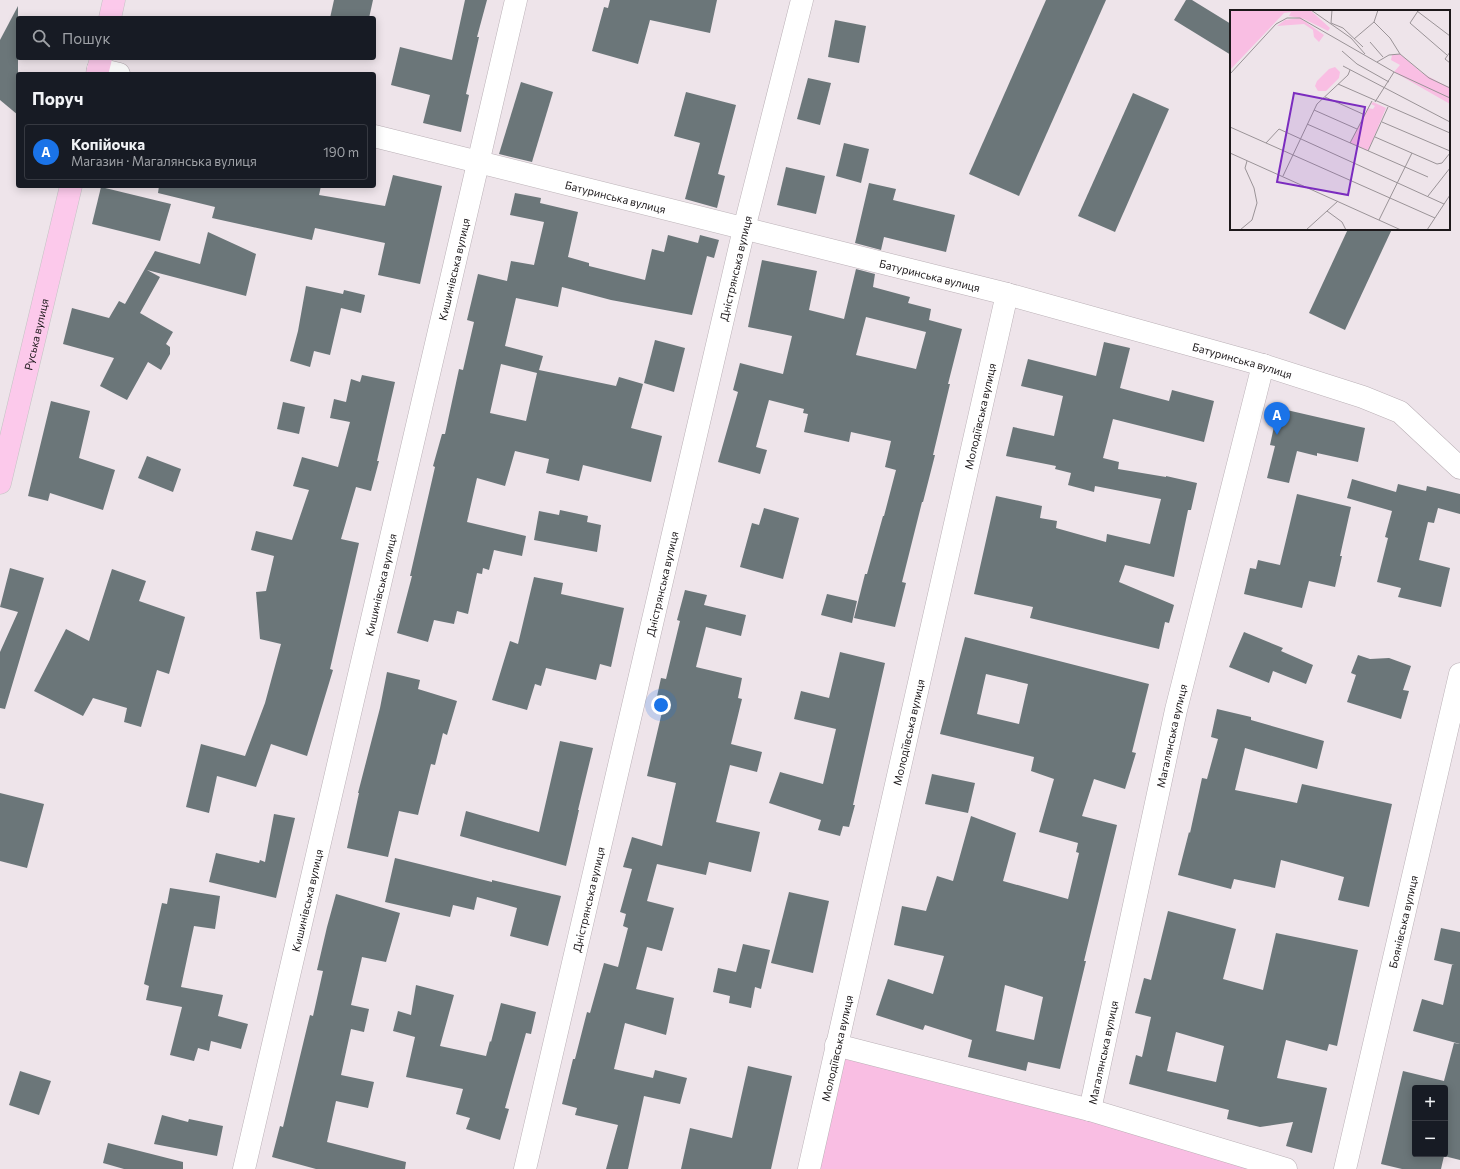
<!DOCTYPE html>
<html lang="uk">
<meta charset="utf-8">
<style>
:root{--surface:#171b24;--page:#20242c;--text:#f1f3f6;--muted:#9ea1a6;--line:#363941;--accent:#1a73e8}
body{margin:0;font-family:Commissioner,sans-serif;background:var(--page);color:var(--text)}
.controls{position:absolute;right:12px;bottom:12px;display:grid;overflow:hidden;border-radius:4px;box-shadow:0 2px 10px #0003}
.controls button{width:36px;height:36px;display:grid;place-items:center;padding:0;border:0;border-bottom:1px solid var(--line);background:var(--surface);color:var(--text);font:20px sans-serif}
.you{position:absolute;left:661px;top:705px;width:14px;height:14px;margin:-10px;border:3px solid #fff;border-radius:50%;background:#1a73e8;box-shadow:0 0 0 6px #1a73e833}
.badge{display:grid;place-items:center;width:26px;height:26px;border-radius:50%;background:var(--accent);color:#fff;font-size:13px;font-weight:700}
.pin{position:absolute;translate:-50% -33px;filter:drop-shadow(0 1px 2px #0008)}
.pin::after{content:'';position:absolute;top:21px;width:14px;height:12px;background:inherit;clip-path:polygon(0 0,100% 0,50% 100%)}
.list{margin:0;padding:0;list-style:none}
h2{display:flex;justify-content:space-between;align-items:center;height:52px;margin:0;padding:0 16px;font-size:17px}
h2 small{font-size:13px;font-weight:400;color:var(--muted)}
.list li{display:grid;grid-template-columns:26px 1fr auto;gap:12px;align-items:center;box-sizing:border-box;height:56px;margin:0 8px 8px;padding:0 8px;border:1px solid var(--line);border-radius:4px}
.list b{display:block;font-size:15px;white-space:nowrap}
.list p{margin:0;font-size:13px;white-space:nowrap;color:var(--muted)}
.list em{font-size:13px;font-style:normal;color:var(--muted)}
.icon{flex:none;width:22px;height:22px;fill:none;stroke:currentColor;stroke-width:2;stroke-linecap:round;stroke-linejoin:round}
.map{position:relative;flex:none;width:1460px;height:1169px;overflow:hidden}
.search{position:absolute;background:var(--surface);box-shadow:0 2px 10px #0003;left:16px;top:16px;width:360px;height:44px;display:flex;align-items:center;gap:10px;box-sizing:border-box;padding:0 14px;border-radius:4px;color:var(--muted);font-size:15px}
.panel{position:absolute;background:var(--surface);box-shadow:0 2px 10px #0003;left:16px;top:72px;width:360px;height:116px;border-radius:4px}
.map>svg:first-child{display:block}
.green{fill:#f9bee3}
.building{fill:#6b7679;fill-rule:evenodd}
.lines{fill:none;stroke-linecap:round;stroke-linejoin:round}
.minor-casing{stroke:#bab0b6;stroke-width:23}
.primary-casing{stroke:#c4c3c4;stroke-width:23}
.minor{stroke:#fff;stroke-width:22}
.primary{stroke:#fcc9eb;stroke-width:22}
.labels{text-anchor:middle;dominant-baseline:central;stroke-width:4;stroke-linejoin:round;paint-order:stroke}
.street-label{font-size:11px;fill:#1d191b;stroke:#eee4ea}
.inset-road{fill:none;stroke:#9a9397;stroke-width:1}
.view{fill:#7b2cbf;fill-opacity:0.15;stroke:#7b2cbf;stroke-width:2}
.inset-edge{fill:none;stroke:#1d191b;stroke-width:2}
</style>
<div class="map">
<svg width="1460" height="1169" viewBox="0 0 1460 1169">
<rect width="100%" height="100%" fill="#eee4ea"/>
<polygon class="green" points="836,1044 1287,1169 808,1169"/>
<g class="building">
<polygon points="334,0 373,0 369,18 330,18"/>
<polygon points="465,0 487,0 477,37 479,37 466,94 469,95 461,132 423,123 430,95 391,85 400,47 452,60"/>
<polygon points="610,0 717,0 710,33 650,20 638,64 592,51 604,7 608,8"/>
<polygon points="1046,0 1106,0 1019,196 969,174"/>
<polygon points="1186,0 1192,0 1231,24 1231,55 1174,20"/>
<polygon points="18,6 18,115 0,100 0,40"/>
<polygon points="835,20 866,26 859,63 828,57"/>
<polygon points="808,78 831,83 820,125 797,119"/>
<polygon points="521,82 553,92 532,162 499,154"/>
<polygon points="686,92 736,105 718,174 725,176 717,208 685,199 700,143 674,136"/>
<polygon points="1133,93 1169,109 1115,232 1078,216"/>
<polygon points="844,143 869,149 861,183 836,176"/>
<polygon points="786,167 825,176 816,214 777,205"/>
<polygon points="393,175 442,186 420,284 378,275 385,243 315,228 312,240 212,218 215,207 158,193 159,186 321,186 319,195 385,206"/>
<polygon points="869,183 896,189 893,200 955,215 946,252 884,237 881,250 855,243"/>
<polygon points="101,187 171,204 160,241 92,224"/>
<path d="M515,193L541,198L540,203L578,212L568,257L589,263V266L645,280L652,249L664,252L668,235L698,243L700,235L719,240L714,258L707,256L692,315L611,300L562,287L558,307L516,298L505,346L543,356L539,370L616,386L619,377L643,384L631,428L662,436L651,482L583,465L579,481L546,473L549,459L515,451L505,486L477,478L467,522L526,536L522,556L494,550L489,570L483,568L482,574L477,573L468,614L457,611L454,624L434,620L428,642L397,633L412,576H410L435,467L433,466L442,434H445L459,369L463,370L474,322L467,320L478,274L507,281L511,261L534,265L544,222L510,215ZM501,364L537,373L526,421L490,413Z"/>
<polygon points="1348,229 1392,229 1345,330 1309,313"/>
<polygon points="208,232 256,254 246,296 147,270 160,277 140,313 173,332 166,344 170,347 170,354 161,370 148,362 127,400 100,386 114,358 63,344 72,308 109,318 119,301 125,304 155,251 200,264"/>
<path d="M762,260L817,271L809,310L844,319L856,269L875,274L873,287L910,297L908,303L931,309L929,320L962,329L948,384H950L933,455H935L923,502H922L902,582L906,583L895,627L854,618L865,574H867L883,516H884L896,470L885,467L891,441L851,432L849,442L804,432L808,414L803,413L804,409L769,400L756,447L767,450L760,474L718,462L738,392L733,390L740,363L783,374L792,336L748,327ZM866,317L926,332L916,369L856,355Z"/>
<polygon points="306,286 343,294 344,290 365,295 361,313 341,308 330,355 314,351 310,367 290,361 298,331"/>
<polygon points="655,340 685,348 674,392 644,383"/>
<polygon points="1104,342 1130,348 1120,388 1169,401 1172,390 1214,401 1204,442 1113,419 1103,458 1119,462 1118,469 1166,477 1166,476 1197,483 1191,510 1188,510 1174,577 1125,565 1119,582 1174,605 1169,623 1165,622 1159,649 1030,618 1033,607 974,594 996,496 1042,506 1040,518 1057,521 1056,528 1106,542 1107,534 1150,544 1161,499 1095,486 1094,492 1068,485 1071,473 1055,469 1056,466 1006,456 1013,427 1054,436 1063,396 1021,386 1028,359 1096,376"/>
<polygon points="362,375 395,382 377,461 379,461 371,491 356,487 341,539 359,543 330,669 333,670 307,756 271,744 256,787 217,776 209,813 186,807 201,744 245,756 265,703 281,644 260,639 256,592 266,591 274,556 251,550 256,531 292,540 309,490 293,486 302,457 338,467 350,422 330,418 334,399 346,402 351,379 360,382"/>
<polygon points="51,401 90,411 79,458 115,470 103,510 50,493 48,501 28,496"/>
<polygon points="283,402 305,407 299,434 277,429"/>
<polygon points="1278,408 1365,428 1358,462 1317,453 1317,456 1297,451 1289,483 1267,478 1275,446 1270,445"/>
<polygon points="147,456 181,469 173,492 138,478"/>
<polygon points="1352,479 1396,492 1398,484 1426,491 1427,486 1460,494 1460,514 1438,508 1434,523 1428,522 1419,560 1450,568 1441,607 1398,597 1401,588 1377,582 1388,538 1385,537 1392,511 1347,498"/>
<polygon points="1297,494 1351,507 1340,556 1342,556 1335,587 1309,581 1302,608 1244,594 1250,568 1256,569 1258,560 1280,565"/>
<polygon points="764,508 799,518 783,579 740,567 752,523 759,525"/>
<polygon points="560,510 588,516 587,522 601,525 597,552 534,540 539,511 559,515"/>
<polygon points="10,568 44,578 5,709 0,708 0,652 18,612 0,607"/>
<polygon points="112,569 146,581 139,601 185,617 169,674 157,670 141,727 124,722 127,708 93,698 83,716 34,691 66,629 89,641"/>
<polygon points="534,577 563,583 561,594 624,608 611,667 600,664 596,680 546,668 541,686 535,684 527,710 492,700 510,641 518,644"/>
<polygon points="685,590 707,595 704,605 746,615 741,636 706,627 696,667 742,678 738,698 742,699 731,744 762,752 757,772 730,765 716,822 760,832 751,872 709,862 706,875 657,864 647,901 674,908 662,951 647,947 636,989 674,998 666,1035 625,1023 614,1069 653,1078 655,1070 687,1078 680,1104 644,1096 628,1169 606,1169 618,1125 575,1115 577,1108 562,1104 573,1059 575,1059 587,1012 590,1013 604,963 618,967 628,928 623,926 626,914 620,912 632,869 623,867 632,837 662,846 676,783 647,776 662,712 654,710 661,678 666,679 680,621 677,620"/>
<polygon points="827,594 857,601 852,623 821,615"/>
<polygon points="1244,632 1283,648 1281,651 1313,665 1306,684 1273,671 1269,683 1229,667"/>
<path d="M965,637L1149,684L1132,752L1136,753L1125,789L1094,779L1082,816L1117,825L1084,961H1086L1060,1069L1028,1062L1026,1071L968,1057L972,1040L925,1025L923,1030L876,1015L888,979L933,994L944,956L894,945L902,906L926,911L937,876L953,881L971,816L1016,833L1003,881L1068,899L1079,853L1076,852L1078,843L1039,832L1054,779L1031,771L1034,757L940,734ZM986,674L1028,684L1019,724L977,714ZM1005,985L1043,997L1034,1040L996,1031Z"/>
<polygon points="840,652 885,663 853,805 855,805 849,827 843,826 840,836 818,830 821,820 769,803 780,772 823,784 836,729 794,719 801,691 829,698"/>
<polygon points="1358,655 1370,659 1389,658 1411,666 1403,690 1409,691 1401,719 1347,702 1356,675 1351,673"/>
<polygon points="387,672 420,680 418,689 457,701 447,735 443,733 435,765 431,764 418,815 399,811 388,857 347,848 359,793 358,793 380,708"/>
<polygon points="1217,709 1251,717 1251,720 1324,741 1317,769 1245,748 1235,790 1297,803 1302,784 1392,804 1369,907 1338,900 1344,877 1281,860 1275,888 1234,879 1231,889 1178,875 1189,832 1190,833 1202,778 1207,779 1218,739 1211,737"/>
<polygon points="560,741 593,748 578,810 579,810 566,866 460,836 466,811 539,832"/>
<polygon points="932,774 975,783 968,813 925,804"/>
<polygon points="0,793 44,804 27,868 0,861"/>
<polygon points="274,814 295,818 276,898 209,882 216,853 259,863 260,860 265,862"/>
<polygon points="395,858 492,882 492,880 561,896 548,946 510,936 517,908 477,897 474,910 453,905 450,917 385,902"/>
<polygon points="170,888 220,896 215,929 194,926 181,987 223,995 218,1016 248,1024 241,1049 211,1041 209,1051 198,1048 194,1061 170,1055 182,1007 146,1000 149,986 144,984 162,903 167,904"/>
<polygon points="789,892 829,901 813,973 771,963"/>
<polygon points="336,894 400,913 386,962 362,957 351,1005 369,1009 364,1032 351,1029 341,1075 374,1082 368,1108 336,1101 327,1142 406,1162 405,1169 316,1169 272,1157 280,1126 283,1127 310,1015 313,1016 323,971 317,970 327,927"/>
<path d="M1168,911L1236,929L1223,979L1263,990L1276,933L1358,950L1337,1046L1329,1044L1327,1051L1286,1040L1277,1078L1327,1088L1312,1153L1286,1146L1293,1122L1260,1127L1227,1119L1229,1110L1129,1084L1136,1055L1142,1057L1151,1017L1135,1013L1144,978L1151,980ZM1176,1032L1224,1046L1216,1082L1167,1071Z"/>
<polygon points="1441,928 1460,932 1460,1044 1413,1031 1422,999 1443,1005 1452,965 1454,965 1434,960"/>
<polygon points="743,944 770,950 761,989 755,987 751,1008 729,1003 730,996 713,992 718,968 736,972"/>
<polygon points="416,985 454,995 440,1046 486,1056 490,1041 491,1042 501,1003 536,1012 531,1034 526,1033 505,1108 509,1109 500,1140 466,1129 470,1118 456,1114 463,1089 406,1077 415,1037 393,1031 398,1011 411,1015"/>
<path d="M1454,1043L1460,1044V1160L1444,1156L1441,1169H1402L1381,1164L1403,1071L1444,1081ZM1415,1088H1445V1154H1415Z"/>
<polygon points="748,1066 792,1076 771,1169 681,1169 690,1128 732,1138"/>
<polygon points="20,1071 51,1081 39,1115 9,1105"/>
<polygon points="162,1115 188,1122 189,1119 223,1126 217,1156 154,1144"/>
<polygon points="108,1143 183,1162 183,1169 124,1169 103,1163"/>
</g>
<g class="lines">
<defs>
<g id="minor">
<polyline points="98,69 119,74"/>
<path id="s1" d="M374,136L1007,294L1263,365L1363,397L1400,412L1460,468"/>
<polyline points="836,1045 1090,1110 1286,1169"/>
<path id="s2" d="M1090,1110L1176,710L1263,365"/>
<path id="s3" d="M244,1169L516,0"/>
<path id="s4" d="M525,1169L744,229L802,0"/>
<path id="s5" d="M809,1169L1007,294"/>
<path id="s6" d="M1345,1169L1460,674"/>
</g>
<g id="primary">
<polyline points="110,18 114,0"/>
<polyline points="97,74 101,58"/>
<path id="s7" d="M0,483L71,186"/>
</g>
</defs>
<use href="#minor" class="minor-casing"/>
<use href="#primary" class="primary-casing"/>
<use href="#minor" class="minor"/>
<use href="#primary" class="primary"/>
</g>
<g class="labels">
<g class="street-label">
<text stroke="none"><textPath href="#s1" startOffset="249">Батуринська вулиця</textPath></text>
<text stroke="none"><textPath href="#s4" startOffset="925">Дністрянська вулиця</textPath></text>
<text stroke="none"><textPath href="#s3" startOffset="924">Кишинівська вулиця</textPath></text>
<text stroke="none"><textPath href="#s1" startOffset="573">Батуринська вулиця</textPath></text>
<text stroke="none"><textPath href="#s7" startOffset="153">Руська вулиця</textPath></text>
<text stroke="none"><textPath href="#s1" startOffset="897">Батуринська вулиця</textPath></text>
<text stroke="none"><textPath href="#s5" startOffset="772">Молодіївська вулиця</textPath></text>
<text stroke="none"><textPath href="#s3" startOffset="600">Кишинівська вулиця</textPath></text>
<text stroke="none"><textPath href="#s4" startOffset="601">Дністрянська вулиця</textPath></text>
<text stroke="none"><textPath href="#s5" startOffset="448">Молодіївська вулиця</textPath></text>
<text stroke="none"><textPath href="#s2" startOffset="383">Магалянська вулиця</textPath></text>
<text stroke="none"><textPath href="#s3" startOffset="276">Кишинівська вулиця</textPath></text>
<text stroke="none"><textPath href="#s4" startOffset="277">Дністрянська вулиця</textPath></text>
<text stroke="none"><textPath href="#s6" startOffset="254">Боянівська вулиця</textPath></text>
<text stroke="none"><textPath href="#s5" startOffset="124">Молодіївська вулиця</textPath></text>
<text stroke="none"><textPath href="#s2" startOffset="59">Магалянська вулиця</textPath></text>
</g>
</g>
<g transform="translate(1230 10)">
<rect width="220" height="220" fill="#eee4ea"/>
<path d="M0,0H80L100,18L98,21L74,9L59,6L61,2L54,3L0,60ZM70,8L94,25L89,32L84,27L83,20L74,14L47,16L55,10ZM170,44L192,63L220,78V94L164,62L170,55L161,50L162,45ZM105,57L110,62L109,68L96,81H88L85,76L87,71L99,59ZM143,92L156,98L138,141L120,133L138,98L143,99L145,96L141,94Z" fill="#f9bee3"/>
<path class="inset-road" d="M81,0L121,28L135,44M102,0L101,13L113,18L133,37M187,1L220,26M188,1L180,13L217,45M144,12L160,28L170,44M124,29L144,12L148,0M140,32L153,47M112,41L127,54L159,72M220,42L215,49L220,53M147,52L159,45L170,44L199,68L220,78M113,56L220,112M0,64L46,14L57,8H70L164,62L220,88M108,74L220,123M95,87L135,105M145,92L164,62M84,100L127,119M152,112L220,141M77,114L198,167M0,117L205,208M145,127L207,154L212,153L220,143M36,133L49,119L214,194M120,133L142,91M138,141L158,97M0,143L171,220M53,166L87,94L118,65L120,60M198,186L220,158M97,201L112,212L116,220M149,210L182,143M10,220L22,210L27,193L24,178L15,158L17,151M76,220L108,191M197,220L220,185"/>
<path class="view" d="M64,83L135,97L118,185L47,172Z"/>
<rect width="220" height="220" class="inset-edge"/>
</g>
</svg>
<div class="controls">
<button>+</button>
<button>−</button>
</div>
<div class="you"></div>
<div class="pin badge" style="left:1277px;top:435px">A</div>
<div class="search"><svg class="icon" aria-label="search" viewBox="0 0 24 24"><circle cx="10" cy="10" r="6"/><path d="M15 15l6 6"/></svg>Пошук</div>
<section class="panel">
<h2>Поруч<small></small></h2>
<ul class="list">
<li><span class="badge">A</span><div><b>Копійочка</b><p>Магазин · Магалянська вулиця</p></div><em>190 m</em></li>
</ul>
</section>
</div>
